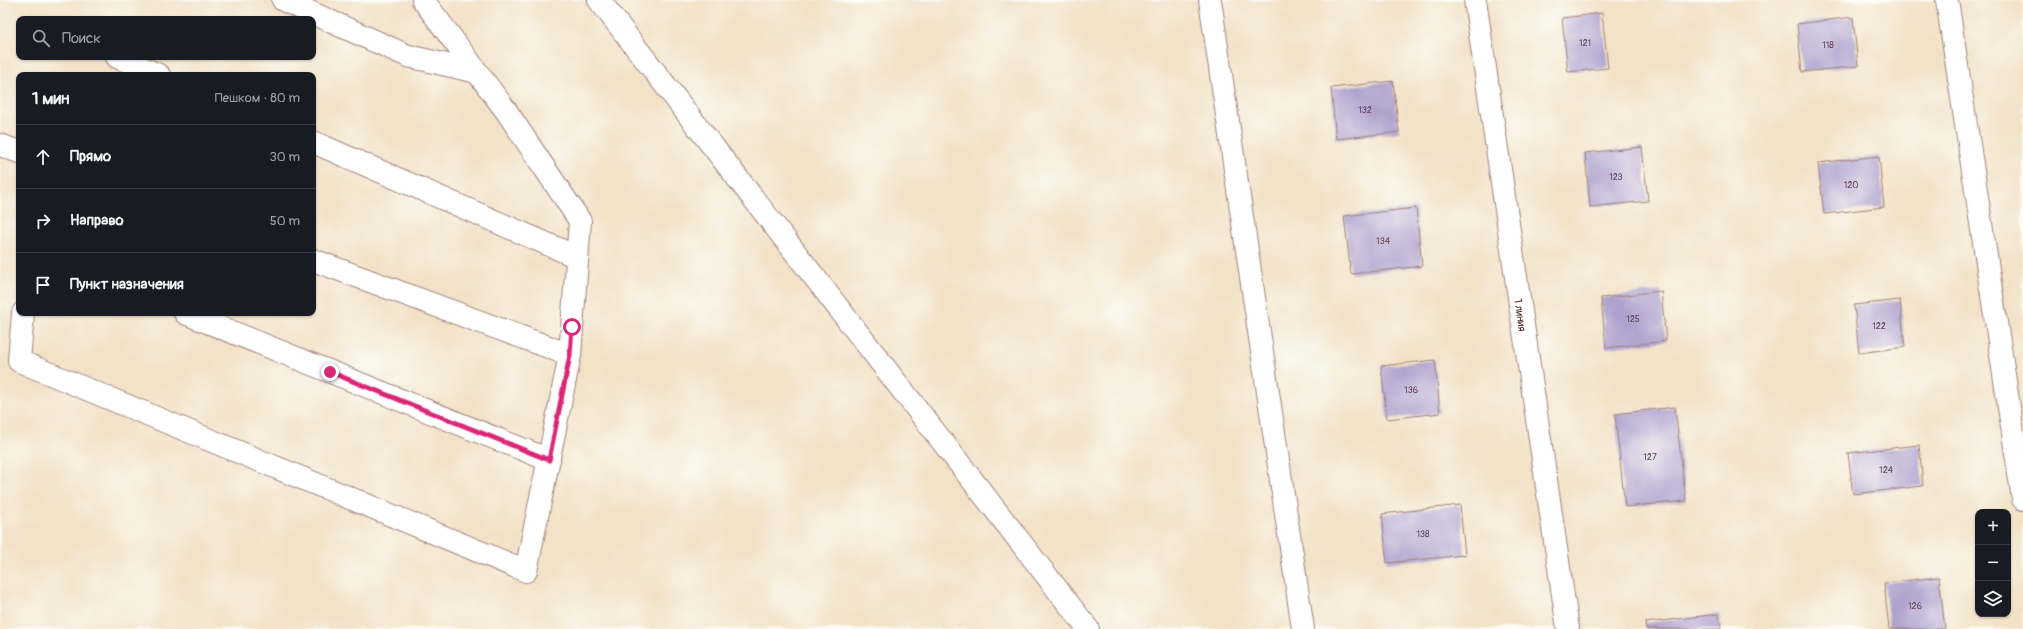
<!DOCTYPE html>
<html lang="ru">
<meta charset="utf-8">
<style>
:root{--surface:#171b24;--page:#242831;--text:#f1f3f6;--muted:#9ea1a6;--line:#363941}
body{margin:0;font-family:Pangolin,sans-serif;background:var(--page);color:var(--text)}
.controls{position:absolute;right:12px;bottom:12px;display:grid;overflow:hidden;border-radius:8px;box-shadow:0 1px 3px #0004}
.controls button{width:36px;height:36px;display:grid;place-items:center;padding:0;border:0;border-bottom:1px solid var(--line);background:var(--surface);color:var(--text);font:20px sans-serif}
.stop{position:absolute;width:12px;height:12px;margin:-9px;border:3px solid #db2777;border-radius:50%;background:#fff}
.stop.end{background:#db2777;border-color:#fff;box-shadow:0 1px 4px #0008}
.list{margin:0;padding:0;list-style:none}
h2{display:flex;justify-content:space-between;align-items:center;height:52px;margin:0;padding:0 16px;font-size:17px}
h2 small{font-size:13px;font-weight:400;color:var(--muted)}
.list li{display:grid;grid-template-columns:26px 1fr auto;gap:12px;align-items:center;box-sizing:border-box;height:64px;padding:0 16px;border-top:1px solid var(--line)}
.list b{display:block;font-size:15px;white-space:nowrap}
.list em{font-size:13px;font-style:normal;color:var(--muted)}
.icon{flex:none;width:22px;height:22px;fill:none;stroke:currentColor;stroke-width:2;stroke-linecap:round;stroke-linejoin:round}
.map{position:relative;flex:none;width:2023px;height:629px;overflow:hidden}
.search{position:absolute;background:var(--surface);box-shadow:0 1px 3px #0004;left:16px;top:16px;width:300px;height:44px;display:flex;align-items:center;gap:10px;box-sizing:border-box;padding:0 14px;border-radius:8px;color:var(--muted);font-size:15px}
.panel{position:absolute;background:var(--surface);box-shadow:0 1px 3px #0004;left:16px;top:72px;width:300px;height:244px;border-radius:8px}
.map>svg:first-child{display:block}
.building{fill:#afa1ce}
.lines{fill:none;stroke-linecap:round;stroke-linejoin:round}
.minor-casing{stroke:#9e8079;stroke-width:24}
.minor{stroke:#fff;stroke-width:22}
.route{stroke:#db2777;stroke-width:5}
.labels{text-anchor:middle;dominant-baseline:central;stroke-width:3.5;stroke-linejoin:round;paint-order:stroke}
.number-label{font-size:9px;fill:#634054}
.street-label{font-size:11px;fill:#4a1f2b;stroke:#fdfcf7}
</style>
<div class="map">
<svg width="2023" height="629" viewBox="0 0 2023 629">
<rect width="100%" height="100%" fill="#fdfcf7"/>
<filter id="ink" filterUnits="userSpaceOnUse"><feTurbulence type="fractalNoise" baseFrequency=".025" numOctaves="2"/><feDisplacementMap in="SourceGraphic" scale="8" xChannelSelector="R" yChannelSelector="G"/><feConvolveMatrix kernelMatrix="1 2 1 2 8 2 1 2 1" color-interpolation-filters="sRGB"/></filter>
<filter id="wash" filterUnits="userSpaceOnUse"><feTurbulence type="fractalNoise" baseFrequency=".012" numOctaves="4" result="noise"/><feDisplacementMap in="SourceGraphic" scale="16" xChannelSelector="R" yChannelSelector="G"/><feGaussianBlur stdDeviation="0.9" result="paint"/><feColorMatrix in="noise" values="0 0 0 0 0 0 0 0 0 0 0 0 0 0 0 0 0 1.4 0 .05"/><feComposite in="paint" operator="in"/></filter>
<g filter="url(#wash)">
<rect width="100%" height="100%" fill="#f2e2c7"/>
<g id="blocks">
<g class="building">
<polygon points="1602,13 1608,68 1568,72 1562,18"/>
<polygon points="1853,17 1858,66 1802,72 1797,24"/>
<polygon points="1393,81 1399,132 1336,139 1331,88"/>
<polygon points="1642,147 1648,201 1590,207 1585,153"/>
<polygon points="1879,156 1884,207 1824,214 1818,163"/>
<polygon points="1416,208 1422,266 1351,274 1344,216"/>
<polygon points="1661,291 1666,341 1606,348 1601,298"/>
<polygon points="1900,300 1905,347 1859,353 1854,305"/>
<polygon points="1435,360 1440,413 1387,419 1381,366"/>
<polygon points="1675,407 1686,501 1625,507 1615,414"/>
<polygon points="1919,445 1923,486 1853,494 1848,453"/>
<polygon points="1460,505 1465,555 1387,563 1382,514"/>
<polygon points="1939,577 1945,629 1889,629 1884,583"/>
<polygon points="1719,614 1721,629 1646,629 1645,623"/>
</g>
</g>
</g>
<g filter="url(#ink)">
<use href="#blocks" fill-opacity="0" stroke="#9e8079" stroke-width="1"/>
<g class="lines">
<defs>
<g id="minor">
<polyline points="283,0 408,56 477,72"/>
<polyline points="599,0 1088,629"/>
<polyline points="1210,0 1303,629"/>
<polyline points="1475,0 1568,629"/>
<polyline points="1947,0 2023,499"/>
<polyline points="117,57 159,75"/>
<polyline points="313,142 577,257"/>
<polyline points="0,145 19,152"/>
<polyline points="313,260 570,355"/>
<polyline points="23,313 19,361 526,571 570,355 580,221 507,112 423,0"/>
<polyline points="185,313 549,460"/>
</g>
</defs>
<use href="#minor" class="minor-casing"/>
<use href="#minor" class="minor"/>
</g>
</g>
<g class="lines" filter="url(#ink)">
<polyline class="route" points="330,372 549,460 570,355 572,327"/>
</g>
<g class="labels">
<g class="number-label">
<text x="1585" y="43">121</text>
<text x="1828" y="45">118</text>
<text x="1365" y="110">132</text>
<text x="1616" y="177">123</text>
<text x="1851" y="185">120</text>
<text x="1383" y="241">134</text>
<text x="1633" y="319">125</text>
<text x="1879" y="326">122</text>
<text x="1411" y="390">136</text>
<text x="1650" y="457">127</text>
<text x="1886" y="470">124</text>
<text x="1423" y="534">138</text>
<text x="1915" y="606">126</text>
</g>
<g class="street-label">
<text transform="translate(1520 315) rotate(82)">1 линия</text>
</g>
</g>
</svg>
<div class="controls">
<button>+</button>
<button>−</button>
<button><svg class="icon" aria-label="layers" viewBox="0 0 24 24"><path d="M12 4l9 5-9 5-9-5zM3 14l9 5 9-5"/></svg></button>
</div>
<div class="stop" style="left:572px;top:327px"></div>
<div class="stop end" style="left:330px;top:372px"></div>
<div class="search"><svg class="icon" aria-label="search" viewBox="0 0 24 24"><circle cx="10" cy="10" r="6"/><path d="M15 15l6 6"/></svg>Поиск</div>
<section class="panel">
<h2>1 мин<small>Пешком · 80 m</small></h2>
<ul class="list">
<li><svg class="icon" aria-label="ahead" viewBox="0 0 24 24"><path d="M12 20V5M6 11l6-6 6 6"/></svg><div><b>Прямо</b></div><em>30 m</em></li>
<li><svg class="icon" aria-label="right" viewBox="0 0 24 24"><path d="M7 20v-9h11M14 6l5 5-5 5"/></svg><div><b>Направо</b></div><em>50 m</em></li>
<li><svg class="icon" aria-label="arrive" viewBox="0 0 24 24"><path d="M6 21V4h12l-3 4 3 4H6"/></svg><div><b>Пункт назначения</b></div></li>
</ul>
</section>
</div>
